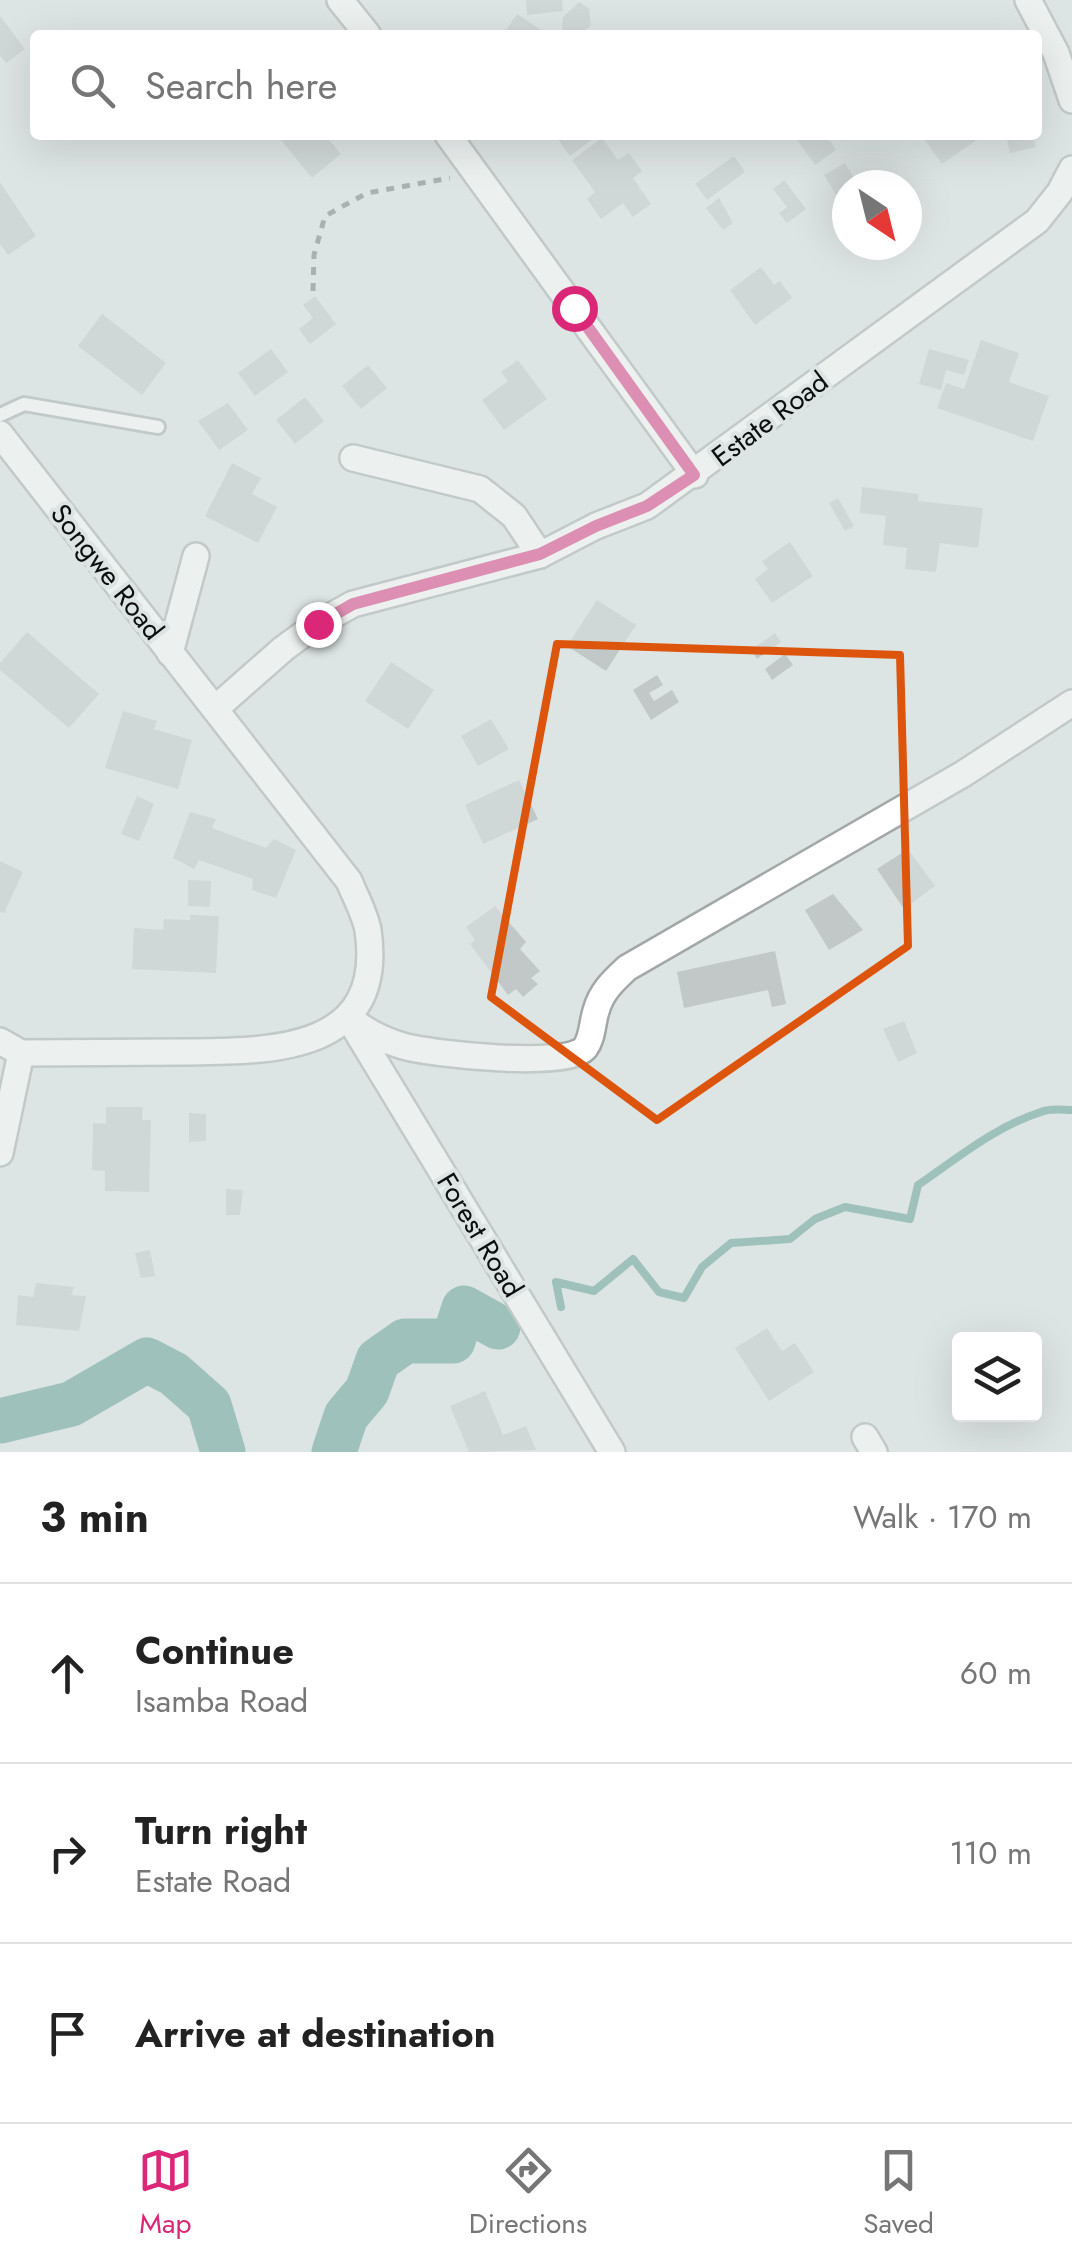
<!DOCTYPE html>
<meta charset="utf-8">
<style>
:root{--surface:#fff;--page:#f6f6f6;--text:#222;--muted:#767676;--line:#e0e0e0;--accent:#db2777}
body{margin:0;font-family:Jost,sans-serif;background:var(--page);color:var(--text)}
.controls{position:absolute;right:30px;bottom:30px;display:grid;overflow:hidden;border-radius:10px;box-shadow:0 10px 40px #0002}
.controls button{width:90px;height:90px;display:grid;place-items:center;padding:0;border:0;border-bottom:2px solid var(--line);background:var(--surface);color:var(--text);font:50px sans-serif}
.compass{position:absolute;left:832px;top:170px;width:90px;height:90px;border-radius:50%;background:var(--surface);box-shadow:0 10px 40px #0002;rotate:145deg}
.stop{position:absolute;width:30px;height:30px;margin:-22px;border:8px solid #db2777;border-radius:50%;background:#fff}
.stop.end{background:#db2777;border-color:#fff;box-shadow:0 2px 10px #0008}
.list{margin:0;padding:0;list-style:none}
h2{display:flex;justify-content:space-between;align-items:center;height:130px;margin:0;padding:0 40px;font-size:42px}
h2 small{font-size:32px;font-weight:400;color:var(--muted)}
.list li{display:grid;grid-template-columns:65px 1fr auto;gap:30px;align-items:center;box-sizing:border-box;height:180px;padding:0 40px;border-top:2px solid var(--line)}
.list b{display:block;font-size:38px;white-space:nowrap}
.list p{margin:0;font-size:32px;white-space:nowrap;color:var(--muted)}
.list em{font-size:32px;font-style:normal;color:var(--muted)}
.icon{flex:none;width:55px;height:55px;fill:none;stroke:currentColor;stroke-width:2;stroke-linecap:round;stroke-linejoin:round}
.map{position:relative;flex:none;width:1072px;height:1452px;overflow:hidden}
.search{position:absolute;background:var(--surface);box-shadow:0 10px 40px #0002;left:30px;right:30px;top:30px;height:110px;display:flex;align-items:center;gap:25px;box-sizing:border-box;padding:0 35px;border-radius:10px;color:var(--muted);font-size:38px}
.sheet{height:670px;background:var(--surface)}
nav{display:flex;justify-content:space-around;align-items:center;box-sizing:border-box;height:140px;border-top:2px solid var(--line);background:var(--surface);font-size:28px;color:var(--muted)}
nav a{display:grid;justify-items:center;gap:5px}
nav .on{color:var(--accent)}
.map>svg:first-child{display:block}
.lines{fill:none;stroke-linecap:round;stroke-linejoin:round}
.stream{stroke:#55948d;stroke-width:8}
.river{stroke:#55948d;stroke-width:45}
.building{fill:#c1c8c7}
.lane-casing{stroke:#a1a8a7;stroke-width:18}
.street-casing{stroke:#a1a8a7;stroke-width:30}
.path{stroke:#6e7372;stroke-width:5;stroke-dasharray:8 8;stroke-linecap:butt}
.lane{stroke:#fff;stroke-width:12}
.street{stroke:#fff;stroke-width:25}
.route{stroke:#db2777;stroke-width:12}
.marked{fill:none;stroke:#dd550c;stroke-width:8;stroke-linejoin:round}
.labels{text-anchor:middle;dominant-baseline:central;stroke-width:8;stroke-linejoin:round;paint-order:stroke}
.street-label{font-size:28px;fill:#0c0e0e;stroke:#dde5e4}
</style>
<div class="map">
<svg width="1072" height="1452" viewBox="0 0 1072 1452">
<rect width="100%" height="100%" fill="#dde5e4"/>
<g class="lines">
<path class="stream" d="M561,1307L556,1282L594,1291L633,1259L659,1292L684,1298L702,1267L731,1243L790,1239L815,1219L845,1207L910,1219L918,1185C956,1159 996,1126 1041,1112C1050,1108 1062,1110 1072,1110"/>
<g class="river">
<polyline points="0,1421 71,1404 147,1360 174,1374 209,1405 223,1452"/>
<polyline points="334,1452 346,1416 367,1391 378,1360 405,1341 453,1341 464,1308 498,1327"/>
</g>
</g>
<g class="building">
<polygon points="526,0 562,0 563,11 527,15"/>
<polygon points="579,2 589,8 591,26 578,35 571,35 562,29 563,17"/>
<polygon points="517,14 543,31 540,35 503,35"/>
<polygon points="0,16 25,49 6,63 0,56"/>
<polygon points="277,135 325,135 341,154 312,178"/>
<polygon points="555,135 598,135 570,156"/>
<polygon points="798,135 826,135 836,150 815,165 795,137"/>
<polygon points="921,135 975,135 978,139 942,164"/>
<polygon points="1006,135 1033,135 1036,147 1010,153"/>
<polygon points="602,138 618,160 629,153 642,171 633,178 651,204 633,217 623,203 601,219 587,199 595,192 572,160"/>
<polygon points="734,156 745,172 707,200 695,184"/>
<polygon points="845,163 858,185 847,185 847,212 824,175"/>
<polygon points="784,180 806,209 787,223 779,213 787,207 773,189"/>
<polygon points="0,182 36,236 8,255 0,244"/>
<polygon points="719,198 733,223 723,230 706,208"/>
<polygon points="761,267 774,285 780,281 792,298 755,325 730,290"/>
<polygon points="315,296 336,324 310,344 299,329 313,318 303,305"/>
<polygon points="102,314 166,363 142,395 78,346"/>
<polygon points="981,340 1019,353 1009,382 1049,396 1033,441 937,408 946,383 964,389"/>
<polygon points="271,349 288,372 255,396 238,373"/>
<polygon points="929,349 969,360 964,375 946,370 941,390 919,384"/>
<polygon points="518,360 547,399 504,430 482,400 508,381 501,372"/>
<polygon points="368,365 387,388 361,409 342,386"/>
<polygon points="305,397 324,421 295,444 276,420"/>
<polygon points="228,403 248,430 219,450 198,421"/>
<polygon points="232,463 261,478 252,494 277,507 258,543 205,516"/>
<polygon points="862,487 919,494 918,501 983,508 978,548 940,543 936,572 905,569 907,548 883,545 886,516 860,513"/>
<polygon points="838,498 854,526 845,531 829,503"/>
<polygon points="790,542 813,576 772,603 755,579 768,569 762,561"/>
<polygon points="597,600 636,625 606,671 567,646"/>
<polygon points="27,632 99,694 69,728 0,670 0,663"/>
<polygon points="775,633 781,642 757,659 751,650"/>
<polygon points="785,654 793,665 772,680 765,669"/>
<polygon points="391,662 434,690 408,729 365,701"/>
<polygon points="657,675 663,685 649,693 654,701 672,690 679,702 651,720 633,690"/>
<polygon points="123,711 157,721 154,729 192,740 178,789 105,768"/>
<polygon points="491,719 509,749 478,766 461,736"/>
<polygon points="519,780 538,819 483,844 465,805"/>
<polygon points="137,796 154,804 139,841 121,834"/>
<polygon points="190,812 216,819 212,828 266,848 274,839 296,850 276,898 252,890 253,879 199,860 194,869 173,858"/>
<polygon points="908,849 935,886 904,909 877,869"/>
<polygon points="0,861 23,872 4,913 0,912"/>
<polygon points="188,880 211,881 210,907 188,906"/>
<polygon points="833,894 863,930 829,950 805,910"/>
<polygon points="495,906 526,942 520,949 540,971 531,978 538,984 523,997 516,989 508,995 470,944 475,940 466,927"/>
<polygon points="190,915 219,916 216,973 132,969 134,928 163,930 164,919 190,920"/>
<polygon points="775,951 786,1004 772,1007 768,990 684,1008 677,972"/>
<polygon points="904,1021 917,1053 898,1062 883,1029"/>
<polygon points="106,1107 143,1107 142,1120 151,1120 149,1192 105,1191 105,1171 92,1170 93,1123 106,1124"/>
<polygon points="189,1113 206,1114 206,1141 189,1142"/>
<polygon points="226,1189 243,1190 240,1215 226,1215"/>
<polygon points="150,1250 155,1276 141,1278 135,1253"/>
<polygon points="36,1283 74,1287 71,1295 86,1296 79,1331 16,1325 18,1295 33,1297"/>
<polygon points="767,1328 782,1351 795,1343 814,1372 769,1401 735,1348"/>
<polygon points="485,1391 503,1435 526,1426 536,1450 469,1452 450,1406"/>
</g>
<g class="lines">
<defs>
<polyline id="lane" points="0,415 24,404 158,427"/>
<g id="street">
<polyline points="340,0 368,35"/>
<polyline points="1028,0 1056,53 1072,100"/>
<polyline points="448,135 695,475"/>
<path d="M0,434L349,881C355,896 365,914 368,930C386,1054 270,1051 181,1052C128,1052 74,1053 21,1053L0,1041"/>
<polyline points="353,458 480,489 514,516 540,555"/>
<polyline points="170,653 196,556"/>
<polyline points="216,708 283,649 317,624 353,604 540,555 596,526 647,506 1037,221 1060,192 1072,169"/>
<path d="M349,1018C365,1031 382,1040 403,1046C430,1054 569,1069 585,1048C593,1037 592,1023 596,1011C601,992 613,981 627,968L963,774L1072,703"/>
<polyline points="351,1022 612,1452"/>
<polyline points="0,1153 21,1053"/>
<polyline points="865,1437 874,1452"/>
</g>
</defs>
<use href="#lane" class="lane-casing"/>
<use href="#street" class="street-casing"/>
<polyline class="path" points="313,291 314,255 325,216 367,193 450,178"/>
<use href="#lane" class="lane"/>
<use href="#street" class="street"/>
</g>
<g class="lines">
<polyline class="route" points="318,624 353,604 540,554 596,526 647,506 694,475 574,308"/>
</g>
<path d="M0 0H1072V1452H0ZM557,644L900,655L908,946L657,1120L491,997Z" fill="#dde5e4" fill-opacity=".55" fill-rule="evenodd"/>
<path class="marked" d="M557,644L900,655L908,946L657,1120L491,997Z"/>
<g class="labels">
<g class="street-label">
<text transform="translate(770 419) rotate(-37)">Estate Road</text>
<text transform="translate(107 572) rotate(52)">Songwe Road</text>
<text transform="translate(480 1235) rotate(59)">Forest Road</text>
</g>
</g>
</svg>
<div class="controls">
<button><svg class="icon" aria-label="layers" viewBox="0 0 24 24"><path d="M12 4l9 5-9 5-9-5zM3 14l9 5 9-5"/></svg></button>
</div>
<svg class="compass" viewBox="-18 -18 36 36"><path d="M0-13l5 13h-10z" fill="#e53935"/><path d="M0 13l5-13h-10z" fill="#767676"/></svg>
<div class="stop" style="left:574px;top:308px"></div>
<div class="stop end" style="left:318px;top:624px"></div>
<div class="search"><svg class="icon" aria-label="search" viewBox="0 0 24 24"><circle cx="10" cy="10" r="6"/><path d="M15 15l6 6"/></svg>Search here</div>
</div>
<section class="sheet">
<h2>3 min<small>Walk · 170 m</small></h2>
<ul class="list">
<li><svg class="icon" aria-label="ahead" viewBox="0 0 24 24"><path d="M12 20V5M6 11l6-6 6 6"/></svg><div><b>Continue</b><p>Isamba Road</p></div><em>60 m</em></li>
<li><svg class="icon" aria-label="right" viewBox="0 0 24 24"><path d="M7 20v-9h11M14 6l5 5-5 5"/></svg><div><b>Turn right</b><p>Estate Road</p></div><em>110 m</em></li>
<li><svg class="icon" aria-label="arrive" viewBox="0 0 24 24"><path d="M6 21V4h12l-3 4 3 4H6"/></svg><div><b>Arrive at destination</b></div></li>
</ul>
</section>
<nav>
<a class="on"><svg class="icon" aria-label="map" viewBox="0 0 24 24"><path d="M3 6l6-2 6 2 6-2v14l-6 2-6-2-6 2zM9 4v14M15 6v14"/></svg>Map</a>
<a><svg class="icon" aria-label="directions" viewBox="0 0 24 24"><path d="M12 3l9 9-9 9-9-9zM9 14v-3h6M13 9l2 2-2 2"/></svg>Directions</a>
<a><svg class="icon" aria-label="saved" viewBox="0 0 24 24"><path d="M7 4h10v16l-5-4-5 4z"/></svg>Saved</a>
</nav>
